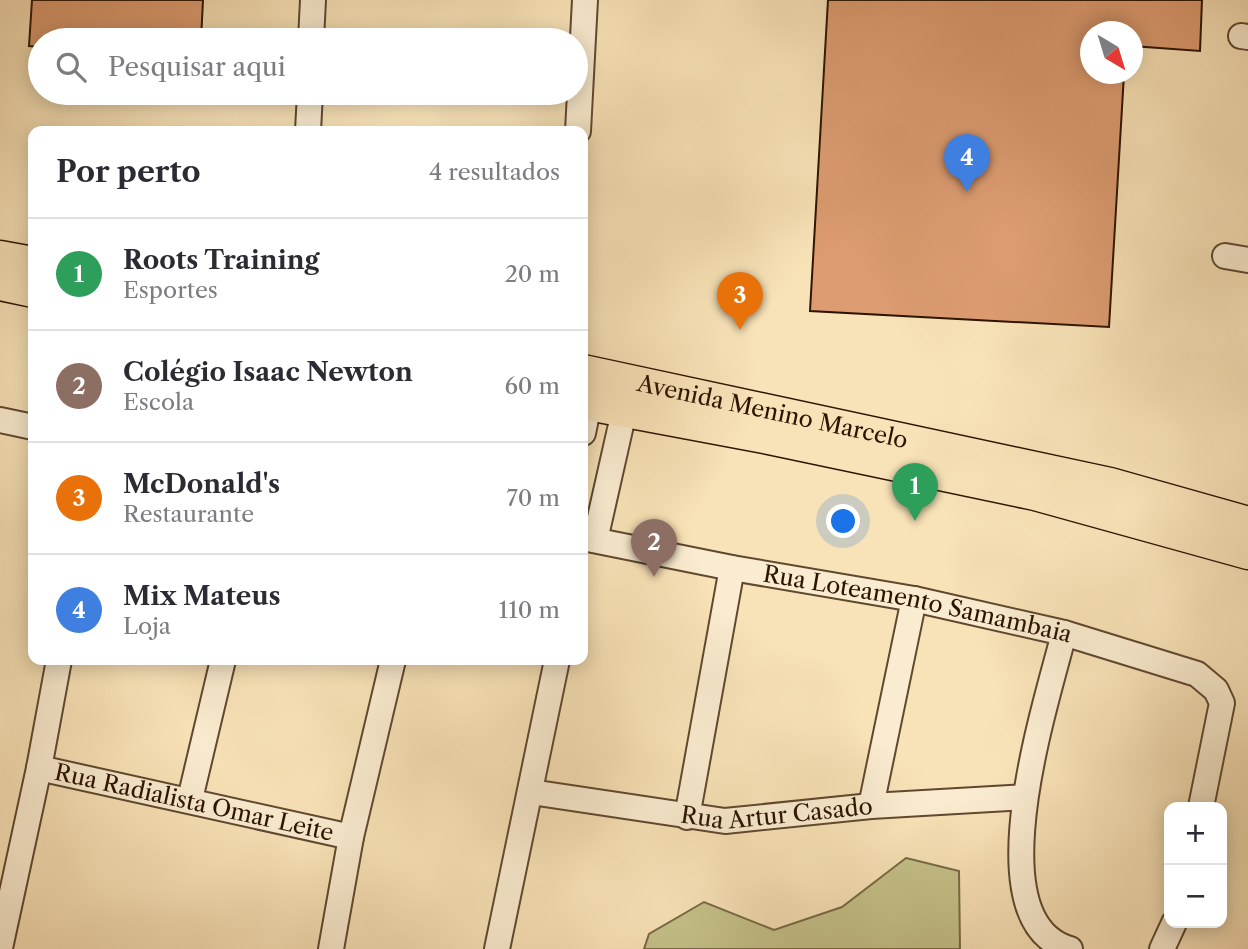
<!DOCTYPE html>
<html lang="pt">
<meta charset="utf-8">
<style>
:root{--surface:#fff;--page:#f7f7f7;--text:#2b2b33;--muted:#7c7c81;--line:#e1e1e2;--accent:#8f2418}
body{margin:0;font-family:"Libre Caslon Text",serif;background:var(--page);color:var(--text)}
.controls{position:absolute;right:21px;bottom:21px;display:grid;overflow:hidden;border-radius:14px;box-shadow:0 4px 18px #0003}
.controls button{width:63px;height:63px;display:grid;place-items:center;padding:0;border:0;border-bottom:2px solid var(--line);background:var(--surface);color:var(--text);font:35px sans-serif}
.compass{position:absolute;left:1080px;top:21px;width:63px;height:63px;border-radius:50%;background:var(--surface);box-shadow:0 4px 18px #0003;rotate:142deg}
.you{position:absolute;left:844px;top:522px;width:24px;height:24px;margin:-18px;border:5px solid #fff;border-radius:50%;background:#1a73e8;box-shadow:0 0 0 10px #1a73e833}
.badge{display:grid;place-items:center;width:46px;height:46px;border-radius:50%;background:var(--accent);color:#fff;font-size:23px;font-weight:700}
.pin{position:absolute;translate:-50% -58px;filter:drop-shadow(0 2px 4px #0008)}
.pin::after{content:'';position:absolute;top:37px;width:24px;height:21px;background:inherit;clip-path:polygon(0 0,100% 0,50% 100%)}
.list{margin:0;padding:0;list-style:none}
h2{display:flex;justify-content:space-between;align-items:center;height:91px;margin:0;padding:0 28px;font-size:30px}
h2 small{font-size:23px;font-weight:400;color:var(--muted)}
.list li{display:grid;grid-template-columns:46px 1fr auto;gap:21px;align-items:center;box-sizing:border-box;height:112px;padding:0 28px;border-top:2px solid var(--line)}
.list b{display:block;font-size:26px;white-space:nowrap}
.list p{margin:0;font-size:23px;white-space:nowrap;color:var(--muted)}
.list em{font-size:23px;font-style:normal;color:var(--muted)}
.icon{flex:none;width:38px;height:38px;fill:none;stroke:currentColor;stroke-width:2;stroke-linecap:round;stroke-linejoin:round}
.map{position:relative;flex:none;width:1248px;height:949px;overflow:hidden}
.search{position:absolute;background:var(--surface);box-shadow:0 4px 18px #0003;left:28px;top:28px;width:560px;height:77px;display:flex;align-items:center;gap:18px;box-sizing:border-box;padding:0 24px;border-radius:38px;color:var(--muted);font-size:26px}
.panel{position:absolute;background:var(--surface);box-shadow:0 4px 18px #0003;left:28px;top:126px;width:560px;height:539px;border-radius:14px}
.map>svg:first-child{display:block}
.green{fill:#c5c189;stroke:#796a46;stroke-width:2}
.building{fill:#dc9b70;stroke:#2d1402;stroke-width:2}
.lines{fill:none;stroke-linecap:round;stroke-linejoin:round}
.minor-casing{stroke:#60482f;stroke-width:28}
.major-casing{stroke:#2d1402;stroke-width:35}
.minor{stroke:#faecd0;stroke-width:24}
.major{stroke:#f8e2b7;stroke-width:32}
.labels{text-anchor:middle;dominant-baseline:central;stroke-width:5;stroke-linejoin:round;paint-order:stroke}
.street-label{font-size:23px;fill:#2d1402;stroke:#faecd0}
</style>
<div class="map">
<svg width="1248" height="949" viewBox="0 0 1248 949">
<rect width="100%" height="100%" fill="#f8e2b7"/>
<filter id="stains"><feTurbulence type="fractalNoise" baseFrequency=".00286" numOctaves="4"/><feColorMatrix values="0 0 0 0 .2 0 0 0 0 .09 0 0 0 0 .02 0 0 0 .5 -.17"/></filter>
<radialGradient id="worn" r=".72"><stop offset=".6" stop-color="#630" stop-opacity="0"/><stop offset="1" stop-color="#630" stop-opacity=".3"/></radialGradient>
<polygon class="green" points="906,858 959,871 960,949 644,949 649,934 704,902 774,930 842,907"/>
<g class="building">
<polygon points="32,0 203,0 201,40 40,40 40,47 29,46"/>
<polygon points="828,0 1202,0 1200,51 1132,46 1132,32 1090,32 1090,74 1124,74 1109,327 810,311"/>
</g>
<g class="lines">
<defs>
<g id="minor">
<polyline points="1241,36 1248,37"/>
<polyline points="311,40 313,0"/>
<polyline points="308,131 310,93"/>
<polyline points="578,131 585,0"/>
<polyline points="1225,256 1248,260"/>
<polyline points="0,420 33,427"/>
<polyline points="583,433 589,404"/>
<path id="s1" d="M583,538L732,568L914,599L1064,633L1197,674L1216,690L1222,703L1201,807"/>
<polyline points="595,540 628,394"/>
<path d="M1064,633C1048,699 973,922 1070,949"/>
<path id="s2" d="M39,768L351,837"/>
<path id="s3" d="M531,792L725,821L871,806L1025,797"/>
<polyline points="190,799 223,660"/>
<polyline points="871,806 914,599"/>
<polyline points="687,817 732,568"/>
<polyline points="0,948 39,768 59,660"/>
<polyline points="331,949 351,837 393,660"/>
<polyline points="497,949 557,660"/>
<polyline points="1162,949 1174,923"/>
</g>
<g id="major">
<polyline points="0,257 33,263"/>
<polyline points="0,284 33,291"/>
<path id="s4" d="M583,371L1110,484L1248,523"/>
<polyline points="583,403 769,438 1035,494 1248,553"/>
</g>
</defs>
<use href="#minor" class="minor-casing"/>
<use href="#major" class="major-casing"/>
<use href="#minor" class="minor"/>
<use href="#major" class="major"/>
</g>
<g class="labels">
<g class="street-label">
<text stroke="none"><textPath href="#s4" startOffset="194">Avenida Menino Marcelo</textPath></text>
<text stroke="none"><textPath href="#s1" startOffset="341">Rua Loteamento Samambaia</textPath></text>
<text stroke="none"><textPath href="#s2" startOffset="159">Rua Radialista Omar Leite</textPath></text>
<text stroke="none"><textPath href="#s3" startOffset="248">Rua Artur Casado</textPath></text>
</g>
</g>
<rect width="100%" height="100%" filter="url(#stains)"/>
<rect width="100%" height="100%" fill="url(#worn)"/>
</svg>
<div class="controls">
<button>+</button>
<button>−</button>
</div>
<svg class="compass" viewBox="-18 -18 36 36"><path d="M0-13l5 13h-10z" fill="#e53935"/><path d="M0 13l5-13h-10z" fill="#7c7c81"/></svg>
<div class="you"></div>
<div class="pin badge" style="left:915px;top:521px;background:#2e9e5b">1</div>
<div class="pin badge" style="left:654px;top:577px;background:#8d6e63">2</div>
<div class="pin badge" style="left:740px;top:330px;background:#e8710a">3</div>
<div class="pin badge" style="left:967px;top:192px;background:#3f7fe0">4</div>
<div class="search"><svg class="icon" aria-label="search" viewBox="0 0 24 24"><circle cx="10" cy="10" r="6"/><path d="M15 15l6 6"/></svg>Pesquisar aqui</div>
<section class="panel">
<h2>Por perto<small>4 resultados</small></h2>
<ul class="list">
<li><span class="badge" style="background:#2e9e5b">1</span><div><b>Roots Training</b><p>Esportes</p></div><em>20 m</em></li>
<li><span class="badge" style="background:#8d6e63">2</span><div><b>Colégio Isaac Newton</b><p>Escola</p></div><em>60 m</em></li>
<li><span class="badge" style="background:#e8710a">3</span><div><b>McDonald's</b><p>Restaurante</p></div><em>70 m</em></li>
<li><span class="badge" style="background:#3f7fe0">4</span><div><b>Mix Mateus</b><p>Loja</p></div><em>110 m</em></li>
</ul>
</section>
</div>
